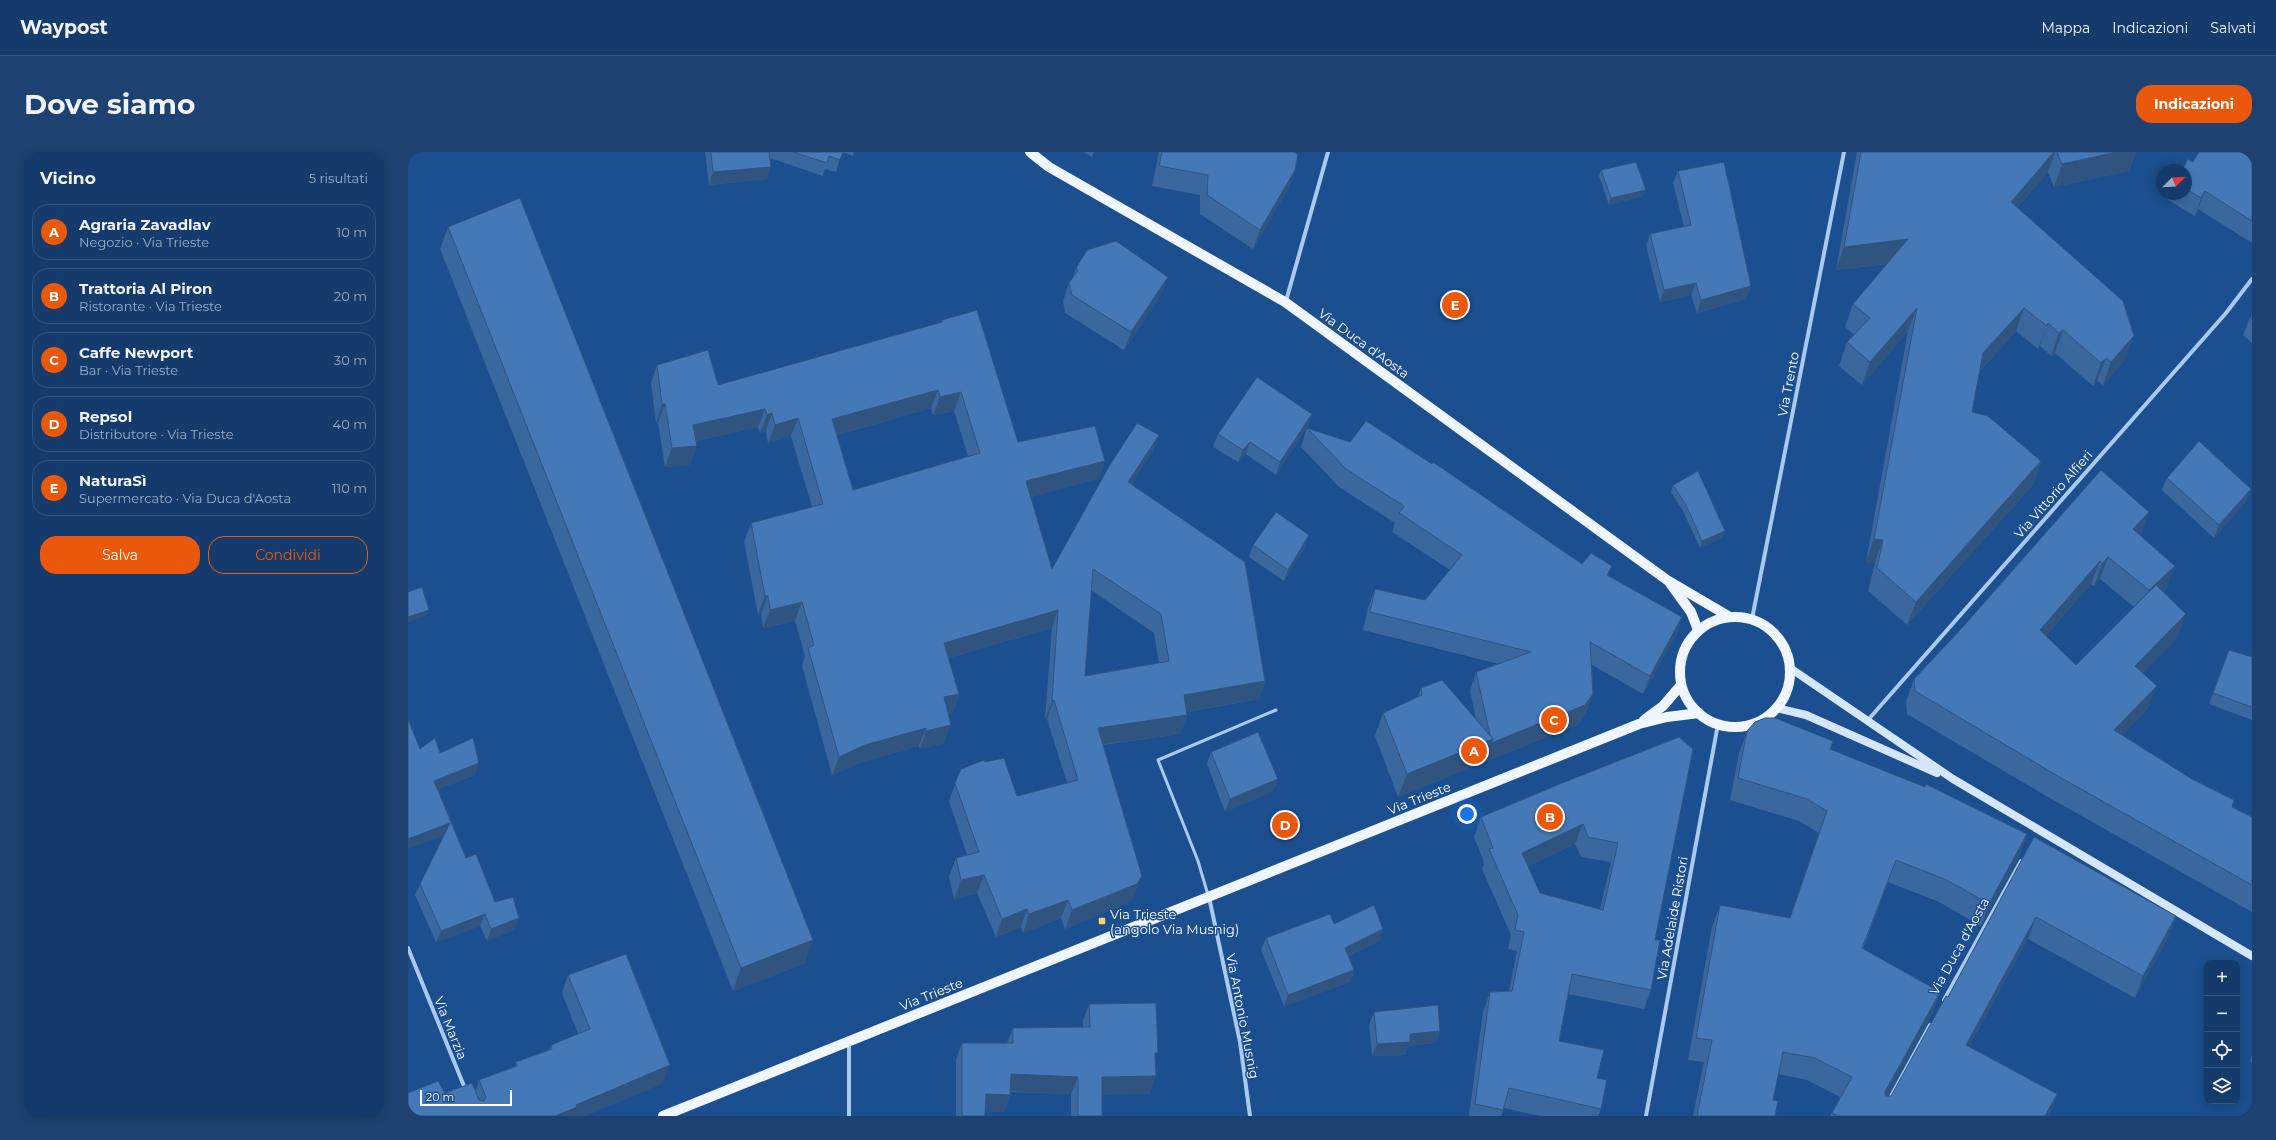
<!DOCTYPE html>
<html lang="it">
<meta charset="utf-8">
<style>
:root{--surface:#143b6b;--page:#1d4271;--text:#f1f3f6;--muted:#9dadc1;--line:#33557e;--accent:#ea580c}
body{margin:0;font-family:Montserrat,sans-serif;background:var(--page);color:var(--text)}
.controls{position:absolute;right:12px;bottom:12px;display:grid;overflow:hidden;border-radius:8px;box-shadow:0 2px 10px #0003}
.controls button{width:36px;height:36px;display:grid;place-items:center;padding:0;border:0;border-bottom:1px solid var(--line);background:var(--surface);color:var(--text);font:20px sans-serif}
.compass{position:absolute;left:1748px;top:12px;width:36px;height:36px;border-radius:50%;background:var(--surface);box-shadow:0 2px 10px #0003;rotate:66deg}
.scale{position:absolute;left:12px;bottom:10px;width:92px;box-sizing:border-box;padding-left:4px;border:2px solid #fff;border-top:0;font-size:11px;line-height:14px;white-space:nowrap;color:#fff;-webkit-text-stroke:3px #1b4f8f;paint-order:stroke}
.you{position:absolute;left:1059px;top:662px;width:14px;height:14px;margin:-10px;border:3px solid #fff;border-radius:50%;background:#1a73e8;box-shadow:0 0 0 6px #1a73e833}
.badge{display:grid;place-items:center;width:26px;height:26px;border-radius:50%;background:var(--accent);color:#fff;font-size:13px;font-weight:700}
.pin{position:absolute;translate:-50% -50%;border:2px solid #fff;box-shadow:0 1px 4px #0006}
.list{margin:0;padding:0;list-style:none}
h2{display:flex;justify-content:space-between;align-items:center;height:52px;margin:0;padding:0 16px;font-size:17px}
h2 small{font-size:13px;font-weight:400;color:var(--muted)}
.list li{display:grid;grid-template-columns:26px 1fr auto;gap:12px;align-items:center;box-sizing:border-box;height:56px;margin:0 8px 8px;padding:0 8px;border:1px solid var(--line);border-radius:16px}
.list b{display:block;font-size:15px;white-space:nowrap}
.list p{margin:0;font-size:13px;white-space:nowrap;color:var(--muted)}
.list em{font-size:13px;font-style:normal;color:var(--muted)}
.actions{display:flex;gap:8px;padding:12px 16px}
.actions a{flex:1;padding:9px 0;border:1px solid var(--accent);border-radius:16px;text-align:center;font-size:14px;color:var(--accent)}
.actions .main{background:var(--accent);color:#fff}
.icon{flex:none;width:22px;height:22px;fill:none;stroke:currentColor;stroke-width:2;stroke-linecap:round;stroke-linejoin:round}
.map{position:relative;flex:none;width:1844px;height:964px;overflow:hidden;border-radius:16px}
header{display:flex;align-items:center;gap:24px;box-sizing:border-box;height:56px;padding:0 20px;background:var(--surface);border-bottom:1px solid var(--line)}
header strong{font-size:19px}
nav{display:flex;gap:22px;margin-inline-start:auto;font-size:14px}
.intro{display:flex;align-items:center;justify-content:space-between;box-sizing:border-box;height:96px;padding:0 24px}
h1{margin:0;font-size:28px}
.button{padding:10px 18px;border-radius:16px;background:var(--accent);color:#fff;font-size:14px;font-weight:700}
main{display:flex;gap:24px;padding:0 24px}
aside{flex:1;background:var(--surface);border-radius:16px;box-shadow:0 2px 10px #0003}
.map>svg:first-child{display:block}
.lines{fill:none;stroke-linecap:round;stroke-linejoin:round}
.lane{stroke:#a9c9ee;stroke-width:3}
.street{stroke:#a9c9ee;stroke-width:4}
.secondary{stroke:#d6e6fa;stroke-width:8}
.primary{stroke:#f0f6ff;stroke-width:10}
.wall{fill:#3a679d;fill-rule:evenodd}
.shaded-wall{fill:#305480}
.building{fill:#4478b7;stroke:#305480;fill-rule:evenodd}
.poi-dot{fill:#ffd166;stroke:#1b4f8f;stroke-width:1.5}
.labels{text-anchor:middle;dominant-baseline:central;stroke-width:3;stroke-linejoin:round;paint-order:stroke}
.street-label{font-size:13px;fill:#fff;stroke:#1b4f8f}
.poi-label{font-size:13px;fill:#fff;stroke:#1b4f8f;text-anchor:start}
</style>
<header>
<strong>Waypost</strong>
<nav><a>Mappa</a><a>Indicazioni</a><a>Salvati</a></nav>
</header>
<div class="intro"><h1>Dove siamo</h1><a class="button">Indicazioni</a></div>
<main>
<aside>
<h2>Vicino<small>5 risultati</small></h2>
<ul class="list">
<li><span class="badge">A</span><div><b>Agraria Zavadlav</b><p>Negozio · Via Trieste</p></div><em>10 m</em></li>
<li><span class="badge">B</span><div><b>Trattoria Al Piron</b><p>Ristorante · Via Trieste</p></div><em>20 m</em></li>
<li><span class="badge">C</span><div><b>Caffe Newport</b><p>Bar · Via Trieste</p></div><em>30 m</em></li>
<li><span class="badge">D</span><div><b>Repsol</b><p>Distributore · Via Trieste</p></div><em>40 m</em></li>
<li><span class="badge">E</span><div><b>NaturaSì</b><p>Supermercato · Via Duca d'Aosta</p></div><em>110 m</em></li>
</ul>
<div class="actions"><a class="main">Salva</a><a>Condividi</a></div>
</aside>
<div class="map">
<svg width="1844" height="964" viewBox="0 0 1844 964">
<rect width="100%" height="100%" fill="#1b4f8f"/>
<g class="lines">
<polyline class="lane" points="800,743 790,709 750,608 868,558"/>
<g class="street">
<polyline points="878,149 920,0"/>
<polyline points="1344,467 1436,0"/>
<polyline points="1460,568 1818,161 1844,127"/>
<polyline points="801,745 832,890 842,964"/>
<polyline points="0,796 58,939"/>
<polyline points="1536,848 1613,709"/>
<polyline points="441,890 441,964"/>
<polyline points="1481,948 1522,873"/>
<polyline points="1238,964 1310,572"/>
</g>
<g class="secondary">
<polyline points="1382,516 1545,627 1844,804"/>
<polyline points="1368,556 1398,563 1529,621"/>
</g>
<g class="primary">
<polyline points="622,0 641,15 877,150 1259,428 1322,465"/>
<polyline points="1262,431 1283,460 1290,478"/>
<circle cx="1327" cy="520" r="55"/>
<polyline points="1236,568 1255,554 1273,533"/>
<polyline points="255,964 1231,572 1259,565 1291,561"/>
</g>
</g>
<g class="wall">
<polygon points="297,0 446,0 445,4 434,0 428,20 417,17 415,24 362,6 359,27 301,33"/>
<polygon points="675,0 686,0 684,5"/>
<polygon points="751,0 885,0 887,18 880,37 845,97 792,62 792,43 744,34"/>
<polygon points="1449,0 1728,0 1721,19 1646,35 1640,20 1609,56 1717,207 1695,233 1689,229 1685,234 1647,201 1643,204 1632,194 1630,197 1608,179 1572,219 1564,260 1633,309 1625,333 1499,473 1460,439 1467,411 1458,410 1500,179 1454,233 1431,214 1439,190 1446,183 1437,175 1445,152 1479,112 1428,118"/>
<polygon points="1844,0 1844,91 1790,57 1787,64 1760,48 1762,42 1778,42 1778,18 1785,10"/>
<polygon points="1193,18 1235,44 1201,53 1191,24"/>
<polygon points="1270,19 1343,134 1338,147 1289,161 1283,143 1252,150 1238,94 1242,82 1276,75 1265,31"/>
<polygon points="40,75 397,811 325,839 32,97"/>
<polygon points="668,116 753,143 716,198 657,161 655,149 661,131 664,127"/>
<polygon points="1844,163 1844,191 1835,183 1842,165"/>
<path d="M534,168L610,290L697,309L690,327L622,345L644,417L751,283L744,301L723,332L857,529L851,547L778,560L779,563L772,582L695,593L727,742L722,750L657,777L653,766L615,781L613,775L588,785L569,741L546,747L541,725L548,706L559,703L541,649L553,617L577,610L609,644L659,631L639,567H637L644,476L540,506L551,542L545,560L540,561L536,591L512,597L511,594L451,611L424,623L394,514L397,504L387,469L355,476L353,462L350,463L336,390L343,371L404,355L383,284L360,291L358,279L352,281L350,275L288,289L282,313L257,315L250,271H248L243,231L249,213L310,233L533,171ZM523,256L525,263L546,259L560,304L445,338L429,283ZM683,438L746,481L751,511L677,524Z"/>
<polygon points="900,274 868,323 838,302 830,310 805,295 810,282"/>
<polygon points="899,276 1174,412 1204,414 1200,424 1274,465 1268,483 1235,542 1184,513 1185,542 1178,560 1171,572 990,645 967,584 975,561 1009,546 1013,536 1068,567 1062,539 1068,520 1091,512 955,478 960,456 967,437 1017,448 1042,418 984,380 987,371 931,335 893,295"/>
<polygon points="1759,326 1838,349 1806,386 1754,338"/>
<polygon points="1265,333 1315,385 1292,396 1275,359 1263,340"/>
<path d="M1741,360L1732,383L1758,437L1755,440L1770,485L1735,520L1740,556L1714,583L1824,655L1844,665V760L1640,645L1499,562L1498,549L1506,527ZM1692,427L1726,455L1668,513L1638,484L1683,432L1686,434Z"/>
<polygon points="901,383 897,395 876,429 841,405 845,393"/>
<polygon points="1844,505 1844,568 1801,552 1805,541"/>
<polygon points="1339,579 1425,589 1422,597 1619,682 1611,704 1573,774 1531,750 1480,730 1455,797 1532,840 1524,862 1479,944 1483,944 1540,845 1626,685 1768,764 1760,786 1727,846 1620,787 1561,895 1649,942 1641,964 1422,964 1432,945 1399,928 1370,922 1365,948 1367,964 1285,964 1296,910 1280,908 1304,775 1312,753 1382,766 1411,681 1391,669 1322,648 1331,601"/>
<path d="M1271,585L1247,788L1243,838L1236,857L1160,842L1151,889L1189,926L1193,957L1190,964H1132L1096,956L1093,964H1061L1075,860L1082,840L1101,839L1109,799L1100,797L1103,783L1074,717L1076,711L1066,685L1073,665ZM1167,692L1173,705L1203,710L1192,757L1132,741L1120,714Z"/>
<polygon points="12,597 32,601 67,623 30,637 58,706 107,777 79,789 72,774 28,790 7,743 12,732 36,683"/>
<polygon points="803,600 870,627 865,639 817,660 799,612"/>
<polygon points="926,772 975,777 971,789 940,804 946,818 942,830 876,854 853,798 858,786"/>
<polygon points="160,823 255,931 177,964 0,964 37,941 68,938 71,928 107,915 108,910 141,898 143,893 170,882 154,841"/>
<polygon points="681,852 747,907 748,924 741,942 694,942 694,964 663,964 663,942 602,940 602,943 596,960 577,959 577,964 548,964 548,908 554,891 599,891 605,876 675,875 675,869"/>
<polygon points="966,860 1032,879 1027,891 1000,894 997,903 964,904 961,873"/>
<polygon points="1844,903 1844,911 1842,909"/>
</g>
<g class="shaded-wall">
<polygon points="1646,0 1647,0 1640,20 1594,73 1603,50"/>
<polygon points="1709,0 1728,0 1721,19 1646,35 1654,12"/>
<polygon points="363,15 359,27 301,33 305,20"/>
<polygon points="887,18 880,37 845,97 852,78"/>
<polygon points="1238,38 1235,44 1201,53 1203,46"/>
<polygon points="1797,39 1790,57 1787,64 1793,46"/>
<polygon points="1500,87 1492,110 1428,118 1436,95"/>
<polygon points="760,125 753,143 716,198 723,180"/>
<polygon points="1288,131 1283,143 1252,150 1256,138"/>
<polygon points="1343,134 1338,147 1289,161 1293,148"/>
<polygon points="1509,156 1500,179 1454,233 1462,210"/>
<polygon points="1616,156 1608,179 1567,224 1575,201"/>
<polygon points="1640,171 1632,194 1630,197 1639,174"/>
<polygon points="1655,178 1647,201 1643,204 1651,181"/>
<polygon points="1726,184 1717,207 1695,233 1703,210"/>
<polygon points="1698,206 1689,229 1685,234 1693,211"/>
<polygon points="530,238 523,256 417,286 424,267"/>
<polygon points="553,240 546,259 525,263 532,245"/>
<polygon points="254,252 257,252 250,271 248,271"/>
<polygon points="357,257 350,275 279,291 285,273"/>
<polygon points="364,261 358,279 352,281 359,263"/>
<polygon points="904,262 900,274 868,323 872,310"/>
<polygon points="390,266 383,284 360,291 367,273"/>
<polygon points="751,283 744,301 713,348 720,330"/>
<polygon points="842,290 838,302 830,310 835,298"/>
<polygon points="289,294 282,313 257,315 264,296"/>
<polygon points="697,309 690,327 611,348 618,329"/>
<polygon points="1633,309 1625,333 1499,473 1508,450"/>
<polygon points="1843,337 1838,349 1806,386 1811,373"/>
<polygon points="1741,360 1732,382 1717,399 1725,377"/>
<polygon points="1317,379 1315,385 1292,396 1294,389"/>
<polygon points="901,383 897,395 876,429 880,418"/>
<polygon points="1466,387 1475,388 1467,411 1458,410"/>
<polygon points="1700,405 1692,427 1686,434 1694,412"/>
<polygon points="1692,409 1683,432 1624,500 1632,478"/>
<polygon points="1204,414 1197,433 1199,423"/>
<polygon points="1767,414 1758,437 1733,461 1741,438"/>
<polygon points="357,444 360,444 353,462 350,463"/>
<polygon points="394,450 387,469 355,476 362,458"/>
<polygon points="21,458 18,464 0,470 0,465"/>
<polygon points="650,458 644,476 529,509 536,491"/>
<polygon points="1778,462 1770,485 1719,536 1727,514"/>
<polygon points="1274,465 1268,483 1235,542 1242,524"/>
<polygon points="857,529 851,547 769,561 776,543"/>
<polygon points="1749,534 1740,556 1698,601 1706,578"/>
<polygon points="551,542 545,560 530,564 536,545"/>
<polygon points="1185,542 1178,560 1171,572 1077,610 1083,591"/>
<polygon points="646,548 639,567 637,567 644,549"/>
<polygon points="779,563 772,582 683,594 690,576"/>
<polygon points="543,573 536,591 512,597 518,579"/>
<polygon points="518,576 511,594 451,611 424,623 431,605 457,593"/>
<polygon points="1085,587 1077,610 990,645 999,622"/>
<polygon points="71,611 67,623 22,640 26,629"/>
<polygon points="870,627 865,639 817,660 822,647"/>
<polygon points="42,671 38,683 0,697 0,687"/>
<polygon points="1175,672 1167,692 1107,720 1114,701"/>
<polygon points="1619,682 1611,704 1573,774 1581,752"/>
<polygon points="576,723 569,741 546,747 553,728"/>
<polygon points="734,724 727,742 722,750 657,777 664,758"/>
<polygon points="660,748 653,766 615,781 621,762"/>
<polygon points="619,757 613,775 588,785 594,767"/>
<polygon points="77,762 72,774 28,790 33,779"/>
<polygon points="1768,764 1760,786 1727,846 1735,824"/>
<polygon points="1628,765 1620,787 1550,915 1558,893"/>
<polygon points="111,766 107,777 79,789 83,777"/>
<polygon points="975,777 971,789 932,807 937,796"/>
<polygon points="405,788 397,811 325,839 333,816"/>
<polygon points="946,818 942,830 876,854 880,843"/>
<polygon points="1532,840 1524,862 1469,962 1477,940"/>
<polygon points="1032,879 1027,891 1000,894 997,903 964,904 969,892 1002,882"/>
<polygon points="262,913 255,931 177,964 147,964 168,953"/>
<polygon points="603,922 670,925 663,942 597,939"/>
<polygon points="748,924 741,942 688,943 694,925"/>
<polygon points="578,942 602,943 596,960 572,959"/>
<polygon points="1649,942 1641,964 1637,964"/>
</g>
<g class="building">
<polygon points="303,0 361,0 363,15 305,20"/>
<polygon points="385,0 435,0 432,8 421,4 419,11"/>
<polygon points="754,0 885,0 890,2 887,18 852,78 799,43 800,23 751,14"/>
<polygon points="1453,0 1646,0 1603,50 1715,149 1726,184 1703,210 1698,206 1693,211 1655,178 1651,181 1640,171 1639,174 1616,156 1575,201 1564,260 1580,264 1633,309 1508,450 1469,416 1475,388 1466,387 1509,156 1462,210 1439,190 1462,166 1445,152 1500,87 1436,95"/>
<polygon points="1649,0 1709,0 1654,12"/>
<polygon points="1791,0 1844,0 1844,69 1797,39 1793,46 1778,37 1778,18 1774,18 1780,7 1785,10"/>
<polygon points="1228,10 1238,38 1203,46 1193,18"/>
<polygon points="1316,10 1343,134 1293,148 1288,131 1256,138 1242,82 1283,73 1270,19"/>
<polygon points="112,46 405,788 333,816 40,75"/>
<polygon points="708,89 760,125 723,180 664,143 661,131 670,118 668,116 679,98"/>
<path d="M569,158L610,290L687,274L697,309L618,329L644,417L700,316L729,271L751,283L720,330L837,410L857,529L776,543L779,563L690,576L734,724L729,732L664,758L660,748L621,762L619,757L594,767L576,723L553,728L548,706L571,700L547,631L553,617L576,608L577,610L596,606L609,644L670,628L646,548L644,549L650,458L536,491L551,542L536,545L543,573L518,579V576L457,593L431,605L400,496L406,493L394,450L362,458L360,444H357L343,371L415,352L390,266L367,273L364,261L359,263L357,257L285,273L289,294L264,296L257,252H254L249,213L300,198L310,233L534,170V168ZM530,238L532,245L553,240L572,301L445,338L424,267ZM685,417L753,462L761,509L677,524Z"/>
<polygon points="1844,163 1844,167 1842,165"/>
<polygon points="849,225 904,262 872,310 842,290 835,298 810,282"/>
<polygon points="958,269 1024,312 1025,310 1174,412 1183,401 1204,414 1199,423 1274,465 1242,524 1182,490 1185,542 1177,553 1083,591 1085,587 1082,583 1068,520 1123,500 962,460 967,437 1017,448 1054,403 991,361 996,354 938,317 899,276 942,290"/>
<polygon points="1791,289 1843,337 1811,373 1759,326"/>
<polygon points="1693,318 1741,360 1725,377 1767,414 1741,438 1700,405 1694,412 1692,409 1632,478 1668,513 1748,433 1778,462 1727,514 1749,534 1706,578 1784,627 1826,648 1824,655 1844,665 1844,733 1648,623 1507,539 1506,527 1553,477"/>
<polygon points="1290,319 1317,379 1294,389 1278,353 1265,333"/>
<polygon points="868,360 901,383 880,418 845,393"/>
<polygon points="14,435 21,458 0,465 0,440"/>
<polygon points="1821,498 1844,505 1844,555 1805,541"/>
<polygon points="1034,528 1085,587 999,622 975,561 1014,543 1013,536"/>
<polygon points="1357,566 1367,566 1425,589 1422,597 1517,635 1518,632 1619,682 1581,752 1539,728 1488,708 1454,796 1532,840 1477,940 1477,944 1483,944 1538,844 1540,845 1626,685 1768,764 1735,824 1628,765 1558,893 1649,942 1637,964 1430,964 1424,961 1444,925 1407,906 1375,900 1365,948 1370,949 1367,964 1289,964 1304,888 1288,886 1312,753 1382,766 1419,659 1399,647 1330,626 1339,579 1347,570"/>
<polygon points="0,567 12,597 27,586 32,601 65,586 71,611 26,629 58,706 68,702 87,750 105,745 111,766 83,777 77,762 33,779 12,732 42,671 0,687"/>
<polygon points="850,580 870,627 822,647 803,600"/>
<path d="M1271,585L1285,597L1247,788H1252L1243,838L1164,822L1151,889L1196,898L1189,926L1199,928L1193,957L1101,936L1095,958L1067,952L1082,840L1104,839L1116,780L1107,778L1110,763L1081,697L1085,696L1073,665L1154,631ZM1175,672L1180,685L1210,691L1195,758L1132,741L1114,701Z"/>
<polygon points="966,753 975,777 937,796 946,818 880,843 858,786 922,762 926,772"/>
<polygon points="218,802 262,913 168,953 169,955 147,964 0,964 0,941 30,929 37,941 64,931 71,948 76,949 78,945 71,928 109,914 108,910 144,897 143,893 182,877 160,823"/>
<polygon points="748,851 750,901 747,901 748,924 694,925 694,964 670,964 670,925 603,922 602,943 578,942 577,964 554,964 554,891 605,891 605,876 682,875 681,852"/>
<polygon points="1030,853 1032,879 1002,882 1002,890 969,892 966,860"/>
</g>
<rect class="poi-dot" x="690" y="765" width="8" height="8" rx="2"/>
<g class="labels">
<g class="street-label">
<text transform="translate(956 191) rotate(36)">Via Duca d'Aosta</text>
<text transform="translate(1380 232) rotate(-79)">Via Trento</text>
<text transform="translate(1645 342) rotate(-49)">Via Vittorio Alfieri</text>
<text transform="translate(1011 646) rotate(-22)">Via Trieste</text>
<text transform="translate(1264 766) rotate(-80)">Via Adelaide Ristori</text>
<text transform="translate(1551 794) rotate(-61)">Via Duca d'Aosta</text>
<text transform="translate(523 842) rotate(-22)">Via Trieste</text>
<text transform="translate(835 864) rotate(79)">Via Antonio Musnig</text>
<text transform="translate(43 876) rotate(68)">Via Marzia</text>
</g>
<g class="poi-label">
<text x="702" y="762">Via Trieste<tspan x="702" dy="15">(angolo Via Musnig)</tspan></text>
</g>
</g>
</svg>
<div class="controls">
<button>+</button>
<button>−</button>
<button><svg class="icon" aria-label="locate" viewBox="0 0 24 24"><circle cx="12" cy="12" r="6"/><path d="M12 2v4M12 18v4M2 12h4M18 12h4"/></svg></button>
<button><svg class="icon" aria-label="layers" viewBox="0 0 24 24"><path d="M12 4l9 5-9 5-9-5zM3 14l9 5 9-5"/></svg></button>
</div>
<svg class="compass" viewBox="-18 -18 36 36"><path d="M0-13l5 13h-10z" fill="#e53935"/><path d="M0 13l5-13h-10z" fill="#9dadc1"/></svg>
<div class="scale">20 m</div>
<div class="you"></div>
<div class="pin badge" style="left:1066px;top:599px">A</div>
<div class="pin badge" style="left:1142px;top:665px">B</div>
<div class="pin badge" style="left:1146px;top:568px">C</div>
<div class="pin badge" style="left:877px;top:673px">D</div>
<div class="pin badge" style="left:1047px;top:153px">E</div>
</div>
</main>
